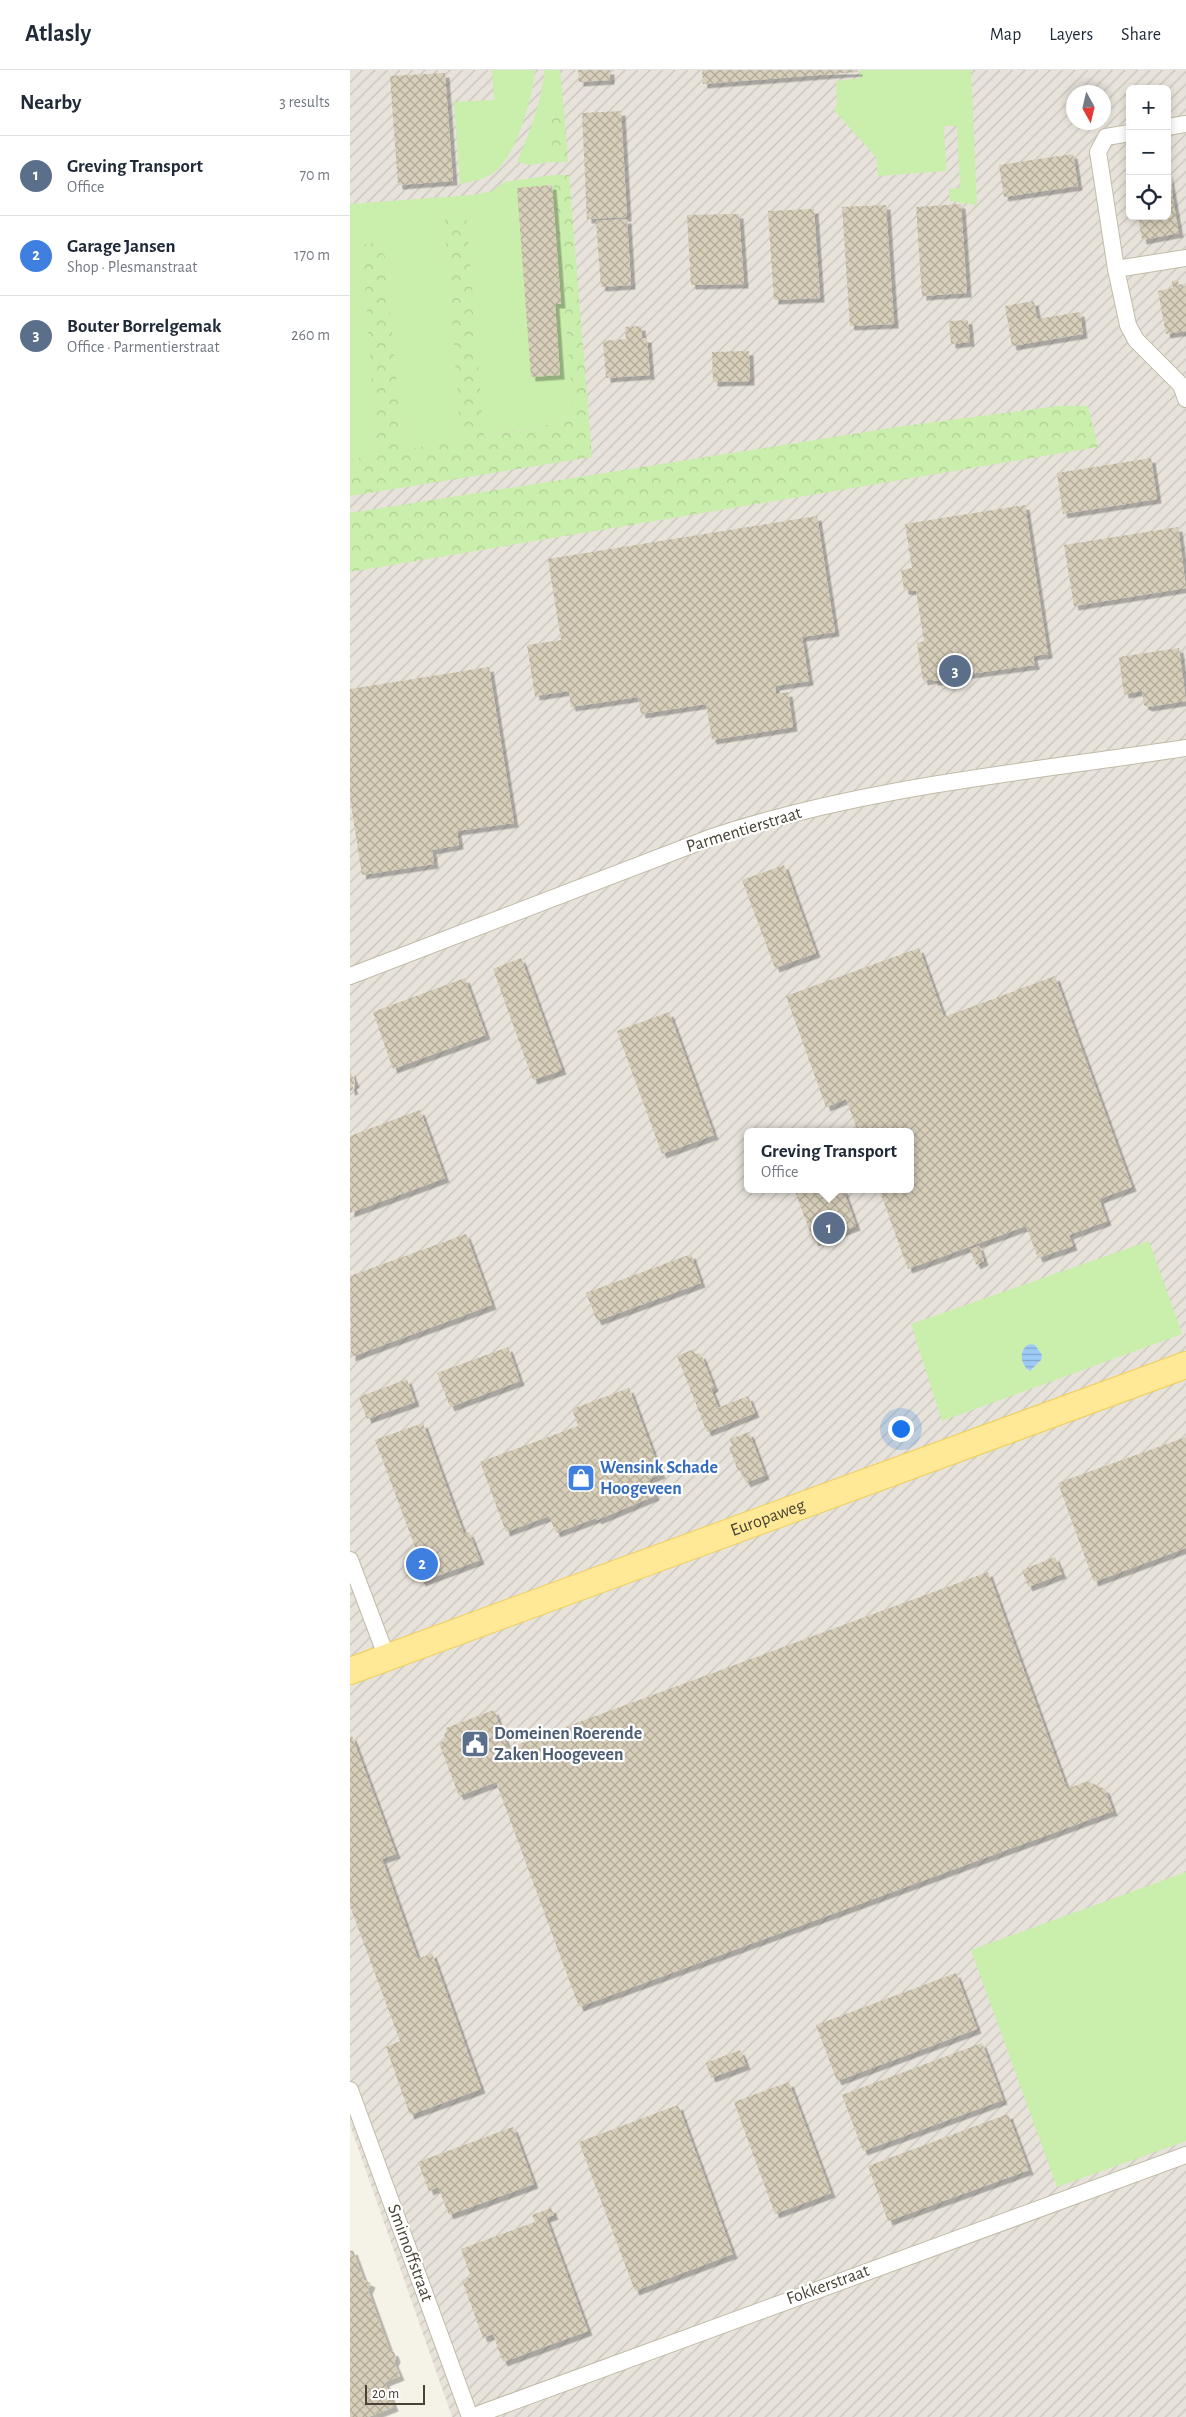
<!DOCTYPE html>
<meta charset="utf-8">
<style>
:root{--surface:#fff;--page:#f2f2f3;--text:#1f2937;--muted:#747a83;--line:#e0e1e3;--accent:#ff4a14}
body{margin:0;font-family:"Alegreya Sans",sans-serif;background:var(--page);color:var(--text)}
.controls{position:absolute;right:15px;top:15px;display:grid;overflow:hidden;border-radius:8px;box-shadow:0 2px 8px #0003}
.controls button{width:45px;height:45px;display:grid;place-items:center;padding:0;border:0;border-bottom:1px solid var(--line);background:var(--surface);color:var(--text);font:25px sans-serif}
.compass{position:absolute;left:716px;top:15px;width:45px;height:45px;border-radius:50%;background:var(--surface);box-shadow:0 2px 8px #0003;rotate:172deg}
.scale{position:absolute;left:15px;bottom:12px;width:60px;box-sizing:border-box;padding-left:5px;border:2px solid #494335;border-top:0;font-size:14px;line-height:18px;white-space:nowrap;color:#494335;-webkit-text-stroke:4px #fff;paint-order:stroke}
.you{position:absolute;left:550px;top:1358px;width:18px;height:18px;margin:-12px;border:4px solid #fff;border-radius:50%;background:#1a73e8;box-shadow:0 0 0 8px #1a73e833}
.badge{display:grid;place-items:center;width:32px;height:32px;border-radius:50%;background:var(--accent);color:#fff;font-size:16px;font-weight:700}
.pin{position:absolute;translate:-50% -50%;border:2px solid #fff;box-shadow:0 1px 5px #0006}
.popup{position:absolute;left:394px;top:1058px;width:170px;height:65px;box-sizing:border-box;display:grid;place-content:center;border-radius:8px;background:var(--surface);filter:drop-shadow(0 1px 4px #0005);font-size:16px;white-space:nowrap;color:var(--muted)}
.popup b{font-size:19px;color:var(--text)}
.popup::after{content:'';position:absolute;left:50%;top:100%;margin-left:-10px;border:10px solid transparent;border-top-color:var(--surface)}
.list{margin:0;padding:0;list-style:none}
h2{display:flex;justify-content:space-between;align-items:center;height:65px;margin:0;padding:0 20px;font-size:21px}
h2 small{font-size:16px;font-weight:400;color:var(--muted)}
.list li{display:grid;grid-template-columns:32px 1fr auto;gap:15px;align-items:center;box-sizing:border-box;height:80px;padding:0 20px;border-top:1px solid var(--line)}
.list b{display:block;font-size:19px;white-space:nowrap}
.list p{margin:0;font-size:16px;white-space:nowrap;color:var(--muted)}
.list em{font-size:16px;font-style:normal;color:var(--muted)}
.icon{flex:none;width:28px;height:28px;fill:none;stroke:currentColor;stroke-width:2;stroke-linecap:round;stroke-linejoin:round}
.map{position:relative;flex:none;width:836px;height:2347px;overflow:hidden}
header{display:flex;align-items:center;gap:30px;box-sizing:border-box;height:70px;padding:0 25px;background:var(--surface);border-bottom:1px solid var(--line)}
header strong{font-size:24px}
nav{display:flex;gap:28px;margin-inline-start:auto;font-size:18px}
main{display:flex}
aside{flex:1;background:var(--surface)}
.map>svg:first-child{display:block}
.industrial{fill:url(#industrial-furrows);fill-rule:evenodd}
.green{fill:#caeeab;fill-rule:evenodd}
.forest{fill:url(#forest-crowns)}
.water{fill:url(#water-rules)}
.building{fill:url(#building-cross-hatch);filter:url(#shadow)}
.lines{fill:none;stroke-linecap:round;stroke-linejoin:round}
.street-casing{stroke:#c2bba8;stroke-width:18}
.primary-casing{stroke:#f0cf59;stroke-width:28}
.street{stroke:#fff;stroke-width:16}
.primary{stroke:#ffe996;stroke-width:26}
.labels{text-anchor:middle;dominant-baseline:central;stroke-width:4.5;stroke-linejoin:round;paint-order:stroke}
.street-label{font-size:18px;fill:#494335;stroke:#fff}
.shop-label{font-size:18px;font-weight:bold;fill:#366cbe;stroke:#fff;text-anchor:start}
.service-label{font-size:18px;font-weight:bold;fill:#4e5e75;stroke:#fff;text-anchor:start}
</style>
<header>
<strong>Atlasly</strong>
<nav><a>Map</a><a>Layers</a><a>Share</a></nav>
</header>
<main>
<aside>
<h2>Nearby<small>3 results</small></h2>
<ul class="list">
<li><span class="badge" style="background:#5c6f8a">1</span><div><b>Greving Transport</b><p>Office</p></div><em>70 m</em></li>
<li><span class="badge" style="background:#3f7fe0">2</span><div><b>Garage Jansen</b><p>Shop · Plesmanstraat</p></div><em>170 m</em></li>
<li><span class="badge" style="background:#5c6f8a">3</span><div><b>Bouter Borrelgemak</b><p>Office · Parmentierstraat</p></div><em>260 m</em></li>
</ul>
</aside>
<div class="map">
<svg width="836" height="2347" viewBox="0 0 836 2347">
<defs>
<pattern id="industrial-furrows" width="10" height="10" patternUnits="userSpaceOnUse" patternTransform="scale(1.25)"><rect width="10" height="10" fill="#e7e3db"/><path d="M-1 1l2-2M0 10L10 0M9 11l2-2" fill="none" stroke="#c8c4bd"/></pattern>
<pattern id="forest-crowns" width="20" height="18" patternUnits="userSpaceOnUse" patternTransform="scale(1.25)"><rect width="20" height="18" fill="#caeeab"/><path d="M2 6a3 3 0 1 1 6 0M12 15a3 3 0 1 1 6 0" fill="none" stroke="#afcd94"/></pattern>
<pattern id="water-rules" width="6" height="5" patternUnits="userSpaceOnUse" patternTransform="scale(1.25)"><rect width="6" height="5" fill="#9dcbf8"/><path d="M0 2.5h6" fill="none" stroke="#82a6ca"/></pattern>
<pattern id="building-cross-hatch" width="8" height="8" patternUnits="userSpaceOnUse" patternTransform="scale(1.25)"><rect width="8" height="8" fill="#d8cfbb"/><path d="M0 0l8 8M0 8l8-8" fill="none" stroke="#b1aa99"/></pattern>
<filter id="shadow"><feDropShadow dx="4.5" dy="4.5" stdDeviation="0" flood-color="#0004"/></filter>
</defs>
<rect width="100%" height="100%" fill="#f5f2e7"/>
<path class="industrial" d="M0,0H836V2347H102L0,2055ZM780,19H817V146H780ZM724,22H754V52H724ZM398,1062H560V1119H398Z"/>
<g class="green">
<path d="M142,0H185C183,27 165,92 140,105C131,110 120,112 110,114L104,32L144,30Z"/>
<path d="M195,0H210L214,42L197,45L201,92L180,95L167,92C180,62 191,33 195,0Z"/>
<polygon points="510,0 621,0 627,135 600,131 599,119 610,118 607,56 594,56 596,101 528,106 526,87 484,40 487,35 486,11 510,8"/>
<polygon points="203,105 224,350 133,367 116,142 94,144 111,370 53,381 35,186 23,173 12,176 27,385 0,390 0,134 123,125 142,121 154,112"/>
<path d="M799,1171L832,1264L592,1351L561,1254ZM685,1276L691,1290L684,1298L678,1301C673,1294 670,1287 673,1279Z"/>
<polygon points="836,1802 836,2071 707,2117 621,1880"/>
</g>
<g class="forest">
<polygon points="214,42 218,92 201,92 197,45"/>
<polygon points="203,105 219,105 242,387 0,426 0,390 27,385 12,175 23,173 35,186 53,380 111,370 94,144 116,142 134,367 224,350"/>
<polygon points="708,336 738,336 748,377 0,502 0,443 554,356"/>
</g>
<path class="water" d="M680,1274L685,1275L692,1285L691,1290L680,1301C670,1295 668,1279 680,1274Z"/>
<g class="building">
<polygon points="228,0 260,0 260,10 229,12"/>
<polygon points="352,0 508,0 508,2 353,14"/>
<polygon points="95,3 103,111 48,115 40,6"/>
<polygon points="271,41 277,147 237,149 232,43"/>
<polygon points="723,84 728,116 654,127 649,95"/>
<polygon points="818,101 829,163 792,170 788,146 817,146"/>
<polygon points="202,115 211,234 205,234 210,305 181,307 167,118"/>
<polygon points="611,134 617,223 572,226 566,137"/>
<polygon points="536,135 544,254 500,256 492,137"/>
<polygon points="464,139 470,228 424,230 418,141"/>
<polygon points="389,144 394,214 341,215 337,145"/>
<polygon points="277,149 281,215 251,217 246,151"/>
<polygon points="828,210 829,217 836,216 836,261 816,264 808,221 823,218 822,211"/>
<polygon points="684,231 687,249 730,242 733,264 662,276 655,236"/>
<polygon points="618,250 620,272 601,274 599,251"/>
<polygon points="291,256 292,268 297,268 300,305 256,308 253,271 276,269 275,257"/>
<polygon points="399,281 400,311 363,312 362,282"/>
<polygon points="801,388 807,429 713,444 707,403"/>
<polygon points="675,435 698,584 683,586 685,595 590,608 589,611 583,611 583,609 573,611 567,573 574,571 566,521 554,520 551,500 562,498 555,454"/>
<polygon points="467,446 485,562 452,567 459,611 425,616 426,624 438,622 443,657 362,670 356,634 291,644 288,627 221,637 219,621 185,626 177,575 211,570 198,489"/>
<polygon points="828,457 836,518 724,536 714,475"/>
<polygon points="829,578 836,631 798,637 794,635 792,621 774,624 769,587"/>
<polygon points="139,597 164,753 107,761 109,775 82,780 84,794 12,805 0,728 0,619"/>
<polygon points="434,795 466,883 425,898 392,810"/>
<polygon points="569,878 594,947 705,906 782,1117 749,1129 757,1151 719,1165 723,1176 688,1188 676,1156 558,1199 529,1119 560,1119 560,1062 508,1062 496,1029 476,1037 436,926"/>
<polygon points="171,888 212,1000 183,1010 143,899"/>
<polygon points="115,908 136,965 43,999 23,942"/>
<polygon points="319,942 364,1065 312,1084 267,961"/>
<polygon points="0,1000 5,1013 2,1015 4,1020 0,1021"/>
<polygon points="70,1040 95,1108 0,1143 0,1066"/>
<polygon points="444,1119 493,1119 506,1156 464,1172"/>
<polygon points="116,1164 142,1235 1,1287 0,1206"/>
<polygon points="629,1176 634,1191 626,1195 620,1179"/>
<polygon points="341,1184 351,1213 247,1251 236,1223"/>
<polygon points="158,1277 170,1311 100,1337 87,1303"/>
<polygon points="344,1279 346,1286 351,1284 364,1317 361,1319 368,1337 350,1344 327,1286"/>
<polygon points="57,1309 65,1332 17,1349 9,1327"/>
<polygon points="279,1318 311,1404 299,1409 305,1426 247,1450 246,1448 206,1463 199,1446 156,1462 130,1392 228,1356 222,1339"/>
<polygon points="398,1326 405,1343 357,1362 350,1345"/>
<polygon points="73,1353 114,1464 119,1462 130,1490 71,1512 61,1484 67,1482 25,1370"/>
<polygon points="399,1362 415,1405 396,1413 391,1400 388,1401 379,1377 382,1376 380,1369"/>
<polygon points="836,1367 836,1478 744,1512 708,1413"/>
<polygon points="705,1487 712,1504 678,1517 672,1500"/>
<polygon points="638,1502 717,1719 737,1711 755,1719 763,1741 229,1937 146,1712 109,1726 89,1673 94,1671 95,1662 97,1663 96,1658 144,1640 158,1678"/>
<polygon points="2,1666 46,1784 32,1789 68,1889 82,1883 131,2019 60,2045 36,1977 50,1971 0,1836 0,1667"/>
<polygon points="606,1903 627,1959 487,2011 466,1955"/>
<polygon points="632,1973 653,2030 513,2081 492,2025"/>
<polygon points="390,1980 396,1995 361,2008 356,1993"/>
<polygon points="439,2012 481,2123 425,2144 384,2032"/>
<polygon points="328,2035 383,2184 285,2221 229,2072"/>
<polygon points="658,2044 679,2100 538,2151 518,2096"/>
<polygon points="163,2057 184,2114 99,2145 88,2117 79,2121 68,2092"/>
<polygon points="201,2138 204,2145 196,2148 238,2261 153,2292 143,2264 133,2268 112,2210 121,2207 111,2179 185,2152 182,2145"/>
<polygon points="3,2180 14,2210 21,2213 18,2220 40,2281 44,2282 46,2288 44,2292 50,2306 35,2312 44,2337 18,2347 0,2347 0,2181"/>
</g>
<g class="lines">
<defs>
<g id="street">
<polyline points="817,57 836,54"/>
<polyline points="780,63 756,67 748,82 766,199 778,255 786,270 831,315 836,329"/>
<polyline points="766,199 836,188"/>
<path d="M0,906L365,766C517,716 679,702 836,678"/>
<polyline points="0,1490 37,1588"/>
<polyline points="0,2020 120,2347"/>
<polyline points="121,2347 836,2085"/>
</g>
<g id="primary">
<path id="s1" d="M0,1601L836,1295"/>
</g>
</defs>
<use href="#street" class="street-casing"/>
<use href="#primary" class="primary-casing"/>
<use href="#street" class="street"/>
<use href="#primary" class="primary"/>
</g>
<defs>
<symbol id="shop-square" viewBox="-11 -11 22 22"><rect x="-9" y="-9" width="18" height="18" rx="4" fill="#3f7fe0" stroke="#fff"/><path d="M-5-2.5h2.3a2.7 3.5 0 0 1 5.4 0H5L5.5 6h-11ZM-1.5-2.5h3a1.5 2.3 0 0 0-3 0Z" fill="#fff"/></symbol>
<symbol id="civic-square" viewBox="-11 -11 22 22"><rect x="-9" y="-9" width="18" height="18" rx="4" fill="#5c6f8a" stroke="#fff"/><path d="M-.6-6.5H3V-4.5H.6V-3L4-1V1h2V6H-6V1h2V-1L-.6-3ZM-1.2 2.5V6h2.4V2.5Z" fill="#fff"/></symbol>
</defs>
<g fill-rule="evenodd">
<use href="#shop-square" x="215" y="1392" width="32" height="32"/>
<use href="#civic-square" x="109" y="1658" width="32" height="32"/>
</g>
<g class="labels">
<g class="street-label">
<text transform="translate(394 760) rotate(-17)">Parmentierstraat</text>
<text stroke="none"><textPath href="#s1" startOffset="445">Europaweg</textPath></text>
<text transform="translate(60 2183) rotate(70)">Smirnoffstraat</text>
<text transform="translate(478 2215) rotate(-20)">Fokkerstraat</text>
</g>
<g class="shop-label">
<text x="250" y="1398">Wensink Schade<tspan x="250" dy="21">Hoogeveen</tspan></text>
</g>
<g class="service-label">
<text x="144" y="1664">Domeinen Roerende<tspan x="144" dy="21">Zaken Hoogeveen</tspan></text>
</g>
</g>
</svg>
<div class="controls">
<button>+</button>
<button>−</button>
<button><svg class="icon" aria-label="locate" viewBox="0 0 24 24"><circle cx="12" cy="12" r="6"/><path d="M12 2v4M12 18v4M2 12h4M18 12h4"/></svg></button>
</div>
<svg class="compass" viewBox="-18 -18 36 36"><path d="M0-13l5 13h-10z" fill="#e53935"/><path d="M0 13l5-13h-10z" fill="#747a83"/></svg>
<div class="scale">20 m</div>
<div class="you"></div>
<div class="pin badge" style="left:479px;top:1158px;background:#5c6f8a">1</div>
<div class="popup"><b>Greving Transport</b>Office</div>
<div class="pin badge" style="left:72px;top:1494px;background:#3f7fe0">2</div>
<div class="pin badge" style="left:605px;top:601px;background:#5c6f8a">3</div>
</div>
</main>
